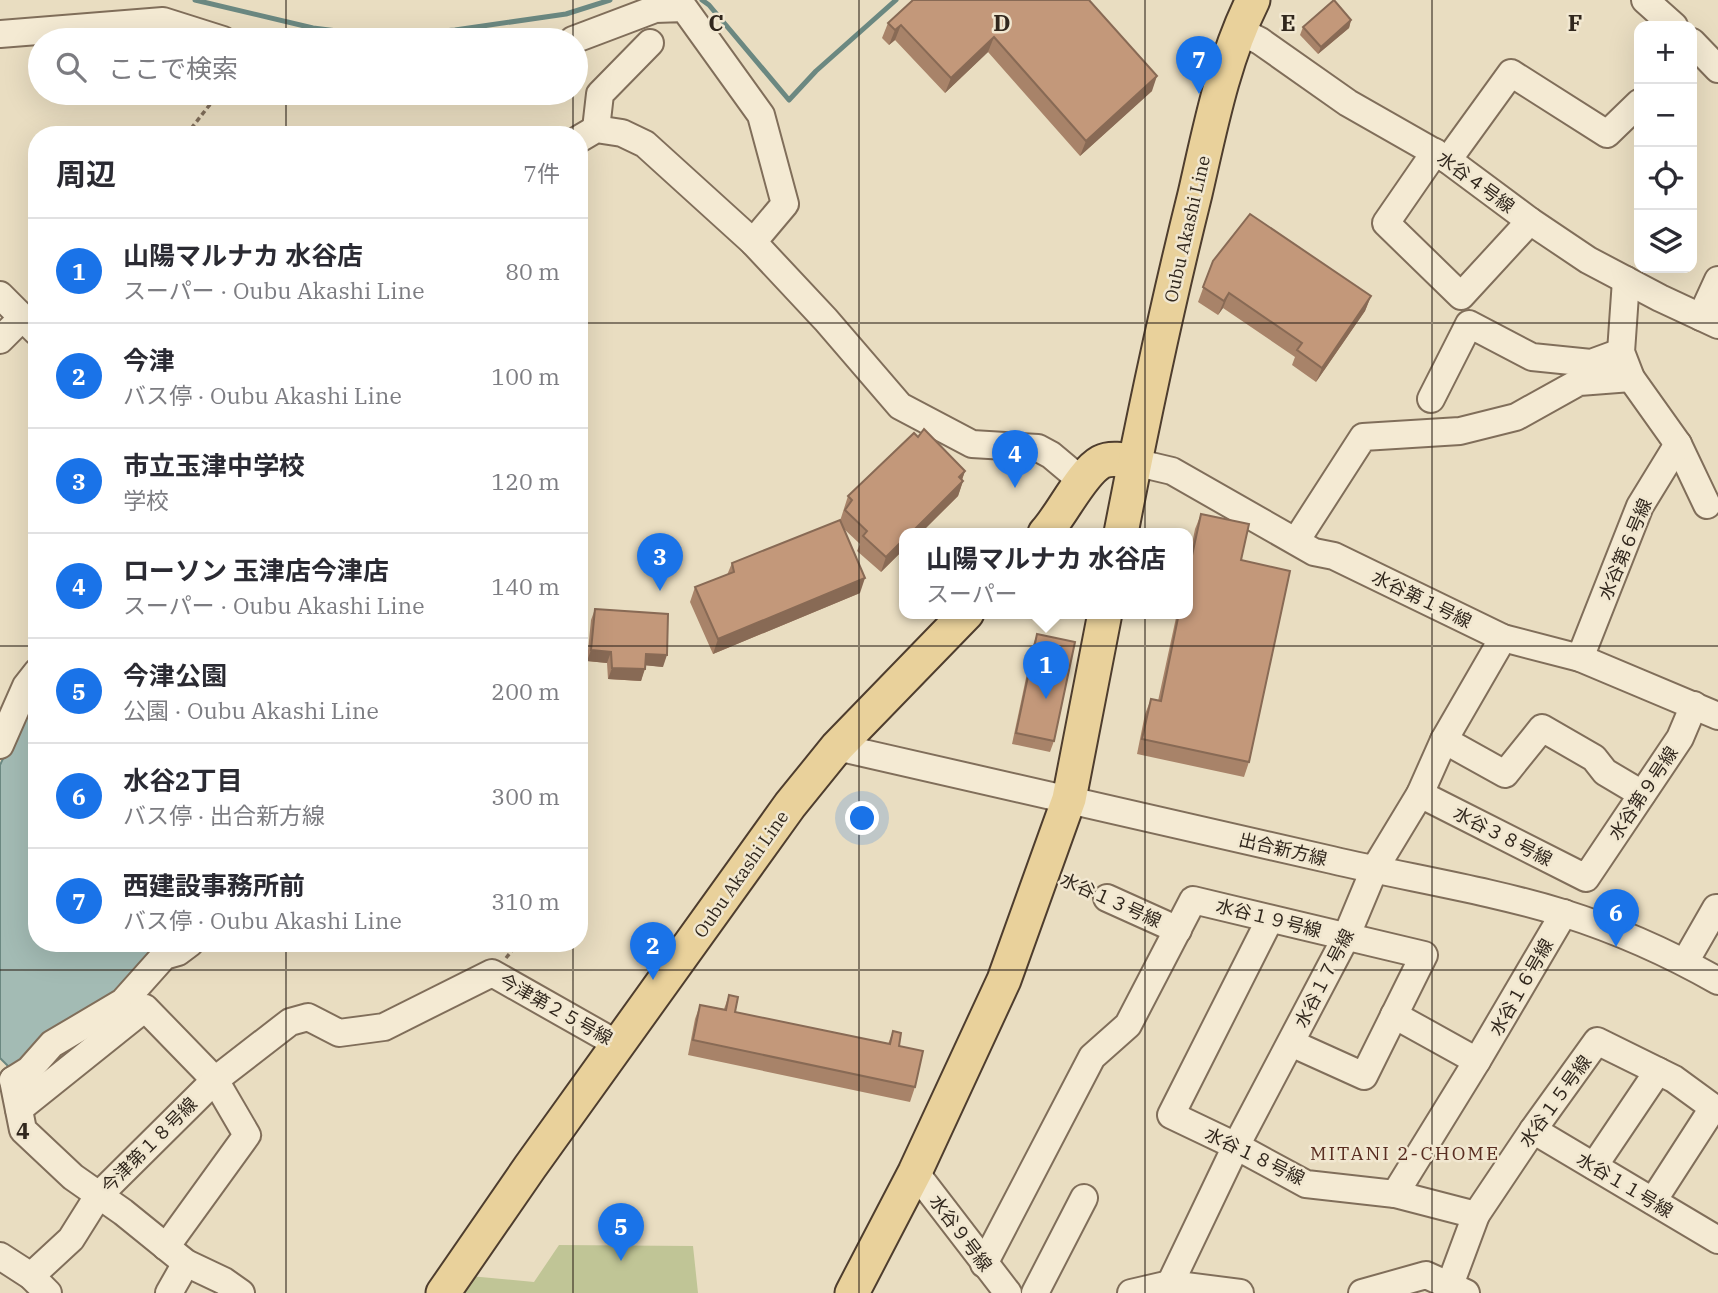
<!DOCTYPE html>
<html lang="ja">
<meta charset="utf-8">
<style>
:root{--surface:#fff;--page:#f7f7f7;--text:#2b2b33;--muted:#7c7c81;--line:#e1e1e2;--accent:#1a73e8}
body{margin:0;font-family:"IBM Plex Serif","Noto Sans JP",serif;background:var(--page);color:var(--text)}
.controls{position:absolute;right:21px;top:21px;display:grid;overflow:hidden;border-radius:14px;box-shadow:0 7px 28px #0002}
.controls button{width:63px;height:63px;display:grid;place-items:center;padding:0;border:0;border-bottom:2px solid var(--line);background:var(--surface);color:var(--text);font:35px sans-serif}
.you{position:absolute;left:863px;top:819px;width:24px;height:24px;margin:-18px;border:5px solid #fff;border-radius:50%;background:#1a73e8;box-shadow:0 0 0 10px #1a73e833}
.badge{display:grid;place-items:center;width:46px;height:46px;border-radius:50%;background:var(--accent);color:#fff;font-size:23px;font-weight:700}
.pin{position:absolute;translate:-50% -58px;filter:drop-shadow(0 2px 4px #0008)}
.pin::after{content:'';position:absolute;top:37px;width:24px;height:21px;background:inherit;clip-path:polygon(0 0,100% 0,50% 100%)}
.popup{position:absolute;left:899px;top:528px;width:294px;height:91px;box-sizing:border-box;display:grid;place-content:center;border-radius:14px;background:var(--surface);filter:drop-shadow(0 2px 5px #0005);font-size:23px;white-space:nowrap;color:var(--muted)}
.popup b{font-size:26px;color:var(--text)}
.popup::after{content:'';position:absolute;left:50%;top:100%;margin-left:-14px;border:14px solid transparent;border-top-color:var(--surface)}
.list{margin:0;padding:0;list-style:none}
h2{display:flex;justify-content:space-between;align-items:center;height:91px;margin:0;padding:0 28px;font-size:30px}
h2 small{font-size:23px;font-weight:400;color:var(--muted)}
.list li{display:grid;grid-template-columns:46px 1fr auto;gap:21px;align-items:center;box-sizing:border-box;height:105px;padding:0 28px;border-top:2px solid var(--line)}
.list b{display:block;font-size:26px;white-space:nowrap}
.list p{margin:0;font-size:23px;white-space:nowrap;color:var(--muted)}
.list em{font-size:23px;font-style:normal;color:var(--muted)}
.icon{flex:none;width:38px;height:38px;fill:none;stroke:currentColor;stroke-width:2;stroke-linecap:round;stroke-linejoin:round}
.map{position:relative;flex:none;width:1718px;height:1293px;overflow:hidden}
.search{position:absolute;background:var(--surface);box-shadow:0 7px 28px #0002;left:28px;top:28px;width:560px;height:77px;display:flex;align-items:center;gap:18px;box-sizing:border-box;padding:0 24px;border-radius:38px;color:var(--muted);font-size:26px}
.panel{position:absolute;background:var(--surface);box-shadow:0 7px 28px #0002;left:28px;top:126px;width:560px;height:826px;border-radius:28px}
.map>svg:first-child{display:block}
.green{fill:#c0c596}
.water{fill:#a3bbb4;stroke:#6b8881;stroke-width:2}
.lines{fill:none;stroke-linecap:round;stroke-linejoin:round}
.stream{stroke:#6b8881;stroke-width:5}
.minor-casing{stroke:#806e5a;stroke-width:30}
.major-casing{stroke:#4e3d2e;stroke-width:37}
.path{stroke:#806e5a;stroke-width:3.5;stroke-dasharray:5 3.5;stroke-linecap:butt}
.minor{stroke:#f4ead3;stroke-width:26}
.major{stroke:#e9d19b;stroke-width:33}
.wall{fill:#a88369}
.shaded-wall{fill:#886a55}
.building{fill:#c3987a;stroke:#886a55;stroke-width:2}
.grid{fill:none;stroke:#31271d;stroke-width:2;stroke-opacity:0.55}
.labels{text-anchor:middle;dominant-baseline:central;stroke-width:5;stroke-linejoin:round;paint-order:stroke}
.street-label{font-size:18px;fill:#31271d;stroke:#f1e7d0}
.neighbourhood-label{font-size:19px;letter-spacing:2px;fill:#592d21;stroke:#f1e7d0}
.grid-label{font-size:23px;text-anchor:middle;font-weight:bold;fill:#31271d;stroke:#f1e7d0;stroke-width:5;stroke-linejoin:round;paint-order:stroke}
</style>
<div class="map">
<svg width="1718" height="1293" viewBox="0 0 1718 1293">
<rect width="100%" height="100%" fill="#e9ddc1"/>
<polygon class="green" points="559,1245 693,1246 698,1293 458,1293 470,1276 534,1282"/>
<polygon class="water" points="37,687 37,943 169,943 116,1003 12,1070 0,1058 0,765"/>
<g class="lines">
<g class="stream">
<polyline points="195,0 313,28 378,36 455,30 566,14 610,0"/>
<polyline points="702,0 709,5 789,100 816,71 896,0"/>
</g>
<defs>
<g id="minor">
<polyline points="1645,0 1674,26"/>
<polyline points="1238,30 1260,41 1348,103 1448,160 1530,221 1588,260 1660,298 1718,325"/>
<polyline points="0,34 163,21 223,40"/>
<polyline points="573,40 655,9 684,8 761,115 785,204 753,242"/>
<polyline points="1692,42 1718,69"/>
<polyline points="596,129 600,94 650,43"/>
<polyline points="579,139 596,129 622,133 645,144 753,242 826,320 900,406 972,444 1038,448 1051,455 1082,481"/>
<polyline points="1435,152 1386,223 1461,296 1530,221"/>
<polyline points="1448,160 1511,73 1607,134 1639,103"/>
<polyline points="1626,280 1621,352 1631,378 1678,444 1707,505"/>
<polyline points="0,295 37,332"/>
<polyline points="1701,317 1718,280"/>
<polyline points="0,340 22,318"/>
<polyline points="1431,399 1469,324 1532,357 1591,363 1621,352"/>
<polyline points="1134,462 1172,471 1314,552 1334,556 1503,638 1580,658 1718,716"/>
<polyline points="1296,541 1363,437 1460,431 1516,417 1579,382 1631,378"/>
<polyline points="1580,658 1640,506 1678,444"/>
<polyline points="1444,740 1505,774 1542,728 1594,758 1605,772 1642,794"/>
<polyline points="0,745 26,686 37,672"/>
<path d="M837,747C1002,784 1167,822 1332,860C1409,878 1488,890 1563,913C1617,930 1669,953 1718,981"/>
<polyline points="1420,794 1586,878 1680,738 1694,705"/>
<polyline points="1107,898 1178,930"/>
<polyline points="1270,919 1171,1115 1236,1146 1306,1184 1395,1194 1477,1061 1394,1015"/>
<polyline points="1685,962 1716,908 1718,909"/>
<polyline points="1477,1061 1564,913"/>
<polyline points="13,1080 23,1130 73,1177 123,1212 186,1263 224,1281 241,1293"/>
<polyline points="13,1080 29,1070 52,1044 123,1002 164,956 178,952 190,943"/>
<polyline points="19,1109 145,1008 215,1080 247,1135 166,1247"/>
<polyline points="1533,1130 1718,1240"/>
<polyline points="1594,1166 1658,1071"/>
<polyline points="915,1172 1008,1293"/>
<polyline points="1395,1194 1476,1215"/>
<polyline points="1653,1201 1713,1108"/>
<polyline points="0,1256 31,1276 48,1293"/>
<polyline points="984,1264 1092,1057 1128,1025 1193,900 1424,955 1364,1076 1291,1043"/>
<polyline points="31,1276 71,1239 98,1196 215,1080 290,1022 308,1017 339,1033 384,1027 492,973 619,1045"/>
<polyline points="1170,1284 1236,1146 1346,937 1374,870 1420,794 1444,740 1503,638"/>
<polyline points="1450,1285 1476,1215 1533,1130 1597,1041 1674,1079 1718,1111"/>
<polyline points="169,1293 186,1263"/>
<polyline points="1035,1293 1084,1198"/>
<polyline points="1131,1293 1170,1284 1240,1293"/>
<polyline points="1362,1293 1426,1275 1466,1293"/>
</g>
<g id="major">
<path d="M1045,533C1062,515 1081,473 1101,462C1111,457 1124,460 1134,462"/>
<path d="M1121,533C1143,419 1167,306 1195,194C1210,129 1223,60 1253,0"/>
<polyline points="443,1293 530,1167 790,805 837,747 967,613"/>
<polyline points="852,1293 915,1172 1004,980 1069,799 1105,613"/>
</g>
</defs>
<use href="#minor" class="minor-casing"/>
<use href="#major" class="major-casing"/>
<g class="path">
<polyline points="186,135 219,93"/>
<polyline points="1065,879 1090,890"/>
<polyline points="506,958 518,943"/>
</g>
<use href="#minor" class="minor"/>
<use href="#major" class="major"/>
</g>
<g class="wall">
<polygon points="913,0 1152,91 1080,156 988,52 945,93 895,40 889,45 882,38 888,23"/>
<polygon points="1351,20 1349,28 1318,54 1300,35 1303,27"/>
<polygon points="1213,261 1371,296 1365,311 1316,382 1292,365 1295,357 1223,308 1218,315 1198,302"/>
<polygon points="918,437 965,471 962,480 963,481 958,496 881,572 857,551 860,544 844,529 860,593 713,654 690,602 695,587 727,575 732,563 840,521 848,496"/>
<polygon points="1201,514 1241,560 1249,762 1244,777 1137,754 1145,714 1151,699 1158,701 1177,613 1188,613 1188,564 1195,529"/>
<polygon points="595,609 663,667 645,665 641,681 608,679 607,663 587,661 591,620"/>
<polygon points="1037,634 1054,741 1050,752 1012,744 1033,645"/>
<polygon points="729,995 735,1012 888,1044 893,1031 915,1087 910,1102 688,1055 695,1019 700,1005 724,1009"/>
</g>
<g class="shaded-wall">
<polygon points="1351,20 1349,28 1318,54 1321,47"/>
<polygon points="901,25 895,40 889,45 895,30"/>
<polygon points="994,37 988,52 945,93 951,78"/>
<polygon points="1157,76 1152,91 1080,156 1086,141"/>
<polygon points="1229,293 1223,308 1218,315 1224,301"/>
<polygon points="1371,296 1365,311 1316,382 1322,368"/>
<polygon points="965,471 960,485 963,481 958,496 921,533 911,533"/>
<polygon points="904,539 904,549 881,572 886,557"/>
<polygon points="865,578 860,593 713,654 718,639"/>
<polygon points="591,650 611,652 607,663 587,661"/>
<polygon points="646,654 667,655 663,667 642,665"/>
<polygon points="612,668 645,669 641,681 608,679"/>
</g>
<g class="building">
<polygon points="913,0 1089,0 1157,76 1086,141 994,37 951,78 901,25 895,30 888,23"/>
<polygon points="1334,0 1351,20 1321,47 1303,27"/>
<polygon points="1250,214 1371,296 1322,368 1297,350 1302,343 1229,293 1224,301 1203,287 1213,261"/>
<polygon points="924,429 965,471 959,477 963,481 911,533 904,533 904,539 886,557 863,536 867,531 845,510 852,500 848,496 914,433 918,437"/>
<polygon points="1201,514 1249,524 1241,560 1290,571 1249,762 1142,739 1151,699 1161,701 1179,613 1188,613 1188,574"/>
<polygon points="840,520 865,578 718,639 695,587 734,572 732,563"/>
<polygon points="595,609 668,614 667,655 646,654 645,669 612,668 611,652 591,650"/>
<polygon points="1037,634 1075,642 1054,741 1016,733"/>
<polygon points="579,672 581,672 580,705 579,705"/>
<polygon points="729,995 738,997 735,1012 890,1044 893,1031 901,1033 899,1046 923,1051 915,1087 693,1040 700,1005 726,1010"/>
</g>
<path class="grid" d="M286,0V40M573,0V40M859,0V1293M1145,0V1293M1432,0V1293M286,93V135M573,93V135M0,323H37M579,323H1718M0,646H37M579,646H1718M286,943V1293M573,943V1293M0,970H1718"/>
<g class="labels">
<g class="street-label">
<text transform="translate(1476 182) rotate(36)">水谷４号線</text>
<text transform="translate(1187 229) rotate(-77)">Oubu Akashi Line</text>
<text transform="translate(1625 549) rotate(-67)">水谷第６号線</text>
<text transform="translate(1422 599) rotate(26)">水谷第１号線</text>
<text transform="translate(1643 793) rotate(-56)">水谷第９号線</text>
<text transform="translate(1503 836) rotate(27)">水谷３８号線</text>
<text transform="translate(1283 849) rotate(13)">出合新方線</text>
<text transform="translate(741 874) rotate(-55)">Oubu Akashi Line</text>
<text transform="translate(1111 900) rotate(24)">水谷１３号線</text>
<text transform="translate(1269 918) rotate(14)">水谷１９号線</text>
<text transform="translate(1324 978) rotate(-63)">水谷１７号線</text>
<text transform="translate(1521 987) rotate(-60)">水谷１６号線</text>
<text transform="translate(556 1009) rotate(29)">今津第２５号線</text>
<text transform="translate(1555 1101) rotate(-54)">水谷１５号線</text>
<text transform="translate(149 1145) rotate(-45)">今津第１８号線</text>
<text transform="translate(1255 1156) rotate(26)">水谷１８号線</text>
<text transform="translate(1625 1185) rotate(31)">水谷１１号線</text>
<text transform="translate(961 1233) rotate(53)">水谷９号線</text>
</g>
<g class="neighbourhood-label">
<text x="1405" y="1153">MITANI 2-CHOME</text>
</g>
</g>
<g class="grid-label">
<text x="716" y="31">C</text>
<text x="1002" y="31">D</text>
<text x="1288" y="31">E</text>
<text x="1575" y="31">F</text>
<text x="23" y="1139">4</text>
</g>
</svg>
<div class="controls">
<button>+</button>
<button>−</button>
<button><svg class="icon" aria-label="locate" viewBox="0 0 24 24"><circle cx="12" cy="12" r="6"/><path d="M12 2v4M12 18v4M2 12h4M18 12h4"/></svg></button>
<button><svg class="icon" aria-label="layers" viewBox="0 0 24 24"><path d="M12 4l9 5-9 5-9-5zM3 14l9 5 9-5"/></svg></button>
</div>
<div class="you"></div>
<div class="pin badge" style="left:1046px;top:699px">1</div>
<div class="popup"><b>山陽マルナカ 水谷店</b>スーパー</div>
<div class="pin badge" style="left:653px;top:980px">2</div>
<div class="pin badge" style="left:660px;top:591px">3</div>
<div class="pin badge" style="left:1015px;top:488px">4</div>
<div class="pin badge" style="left:621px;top:1261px">5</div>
<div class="pin badge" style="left:1616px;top:947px">6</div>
<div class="pin badge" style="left:1199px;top:94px">7</div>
<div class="search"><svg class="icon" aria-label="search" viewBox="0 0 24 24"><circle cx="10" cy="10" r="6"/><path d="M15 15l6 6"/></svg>ここで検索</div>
<section class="panel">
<h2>周辺<small>7件</small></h2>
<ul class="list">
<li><span class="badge">1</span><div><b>山陽マルナカ 水谷店</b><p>スーパー · Oubu Akashi Line</p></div><em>80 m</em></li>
<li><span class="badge">2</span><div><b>今津</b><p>バス停 · Oubu Akashi Line</p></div><em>100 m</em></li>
<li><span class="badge">3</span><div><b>市立玉津中学校</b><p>学校</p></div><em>120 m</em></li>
<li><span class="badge">4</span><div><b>ローソン 玉津店今津店</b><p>スーパー · Oubu Akashi Line</p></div><em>140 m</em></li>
<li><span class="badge">5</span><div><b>今津公園</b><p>公園 · Oubu Akashi Line</p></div><em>200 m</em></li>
<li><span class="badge">6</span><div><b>水谷2丁目</b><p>バス停 · 出合新方線</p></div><em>300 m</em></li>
<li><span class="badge">7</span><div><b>西建設事務所前</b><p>バス停 · Oubu Akashi Line</p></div><em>310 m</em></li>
</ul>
</section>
</div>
